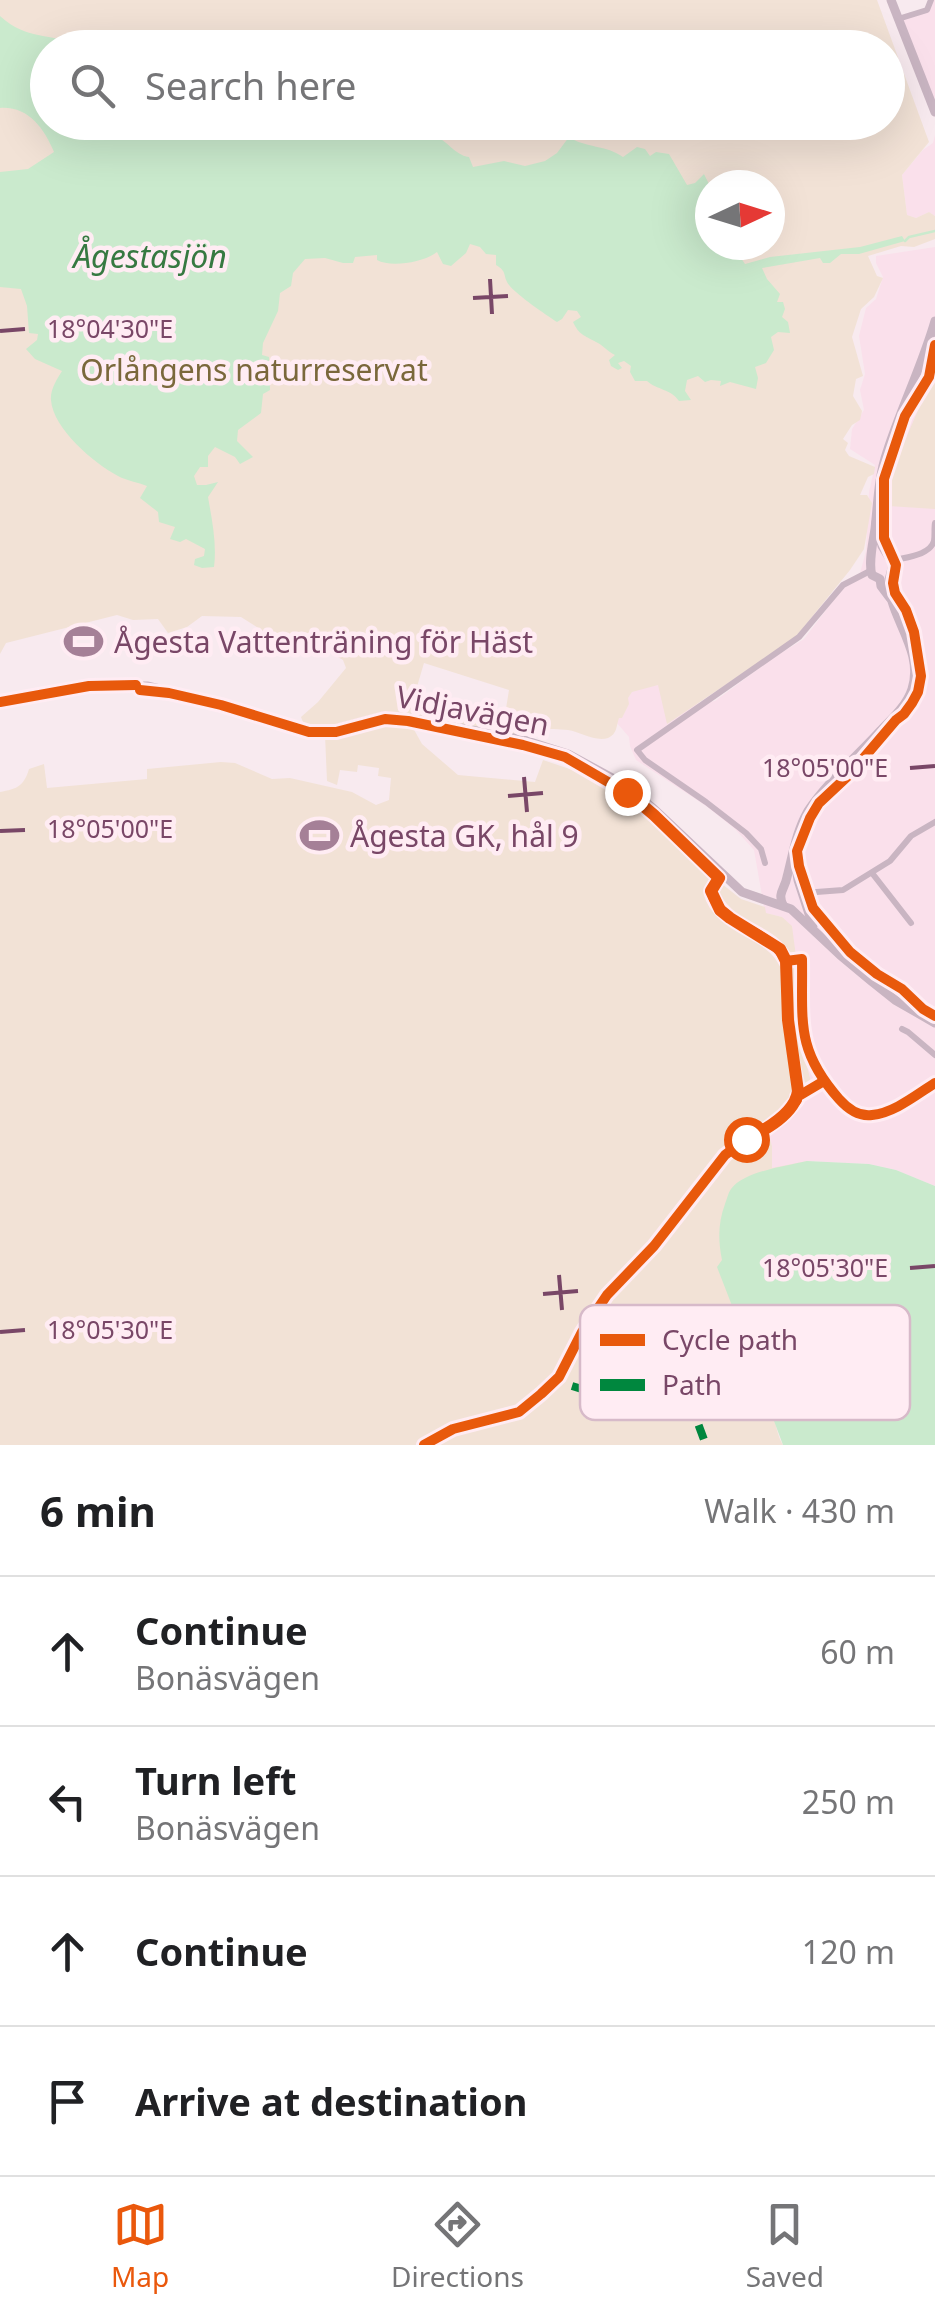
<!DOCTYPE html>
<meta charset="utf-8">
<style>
:root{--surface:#fff;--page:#f6f6f6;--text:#202124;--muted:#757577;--line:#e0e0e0;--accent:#ea580c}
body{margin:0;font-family:"Noto Sans",sans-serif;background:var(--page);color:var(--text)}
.compass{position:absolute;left:695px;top:170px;width:90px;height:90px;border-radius:50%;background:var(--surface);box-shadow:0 10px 40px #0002;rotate:86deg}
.stop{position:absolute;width:30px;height:30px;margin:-22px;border:8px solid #ea580c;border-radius:50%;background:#fff}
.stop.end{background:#ea580c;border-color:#fff;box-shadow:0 2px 10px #0008}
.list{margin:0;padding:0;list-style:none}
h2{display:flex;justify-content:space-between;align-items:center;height:130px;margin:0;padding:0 40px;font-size:42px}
h2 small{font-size:32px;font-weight:400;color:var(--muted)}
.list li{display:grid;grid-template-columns:65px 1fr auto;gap:30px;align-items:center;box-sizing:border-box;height:150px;padding:0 40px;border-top:2px solid var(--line)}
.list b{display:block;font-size:38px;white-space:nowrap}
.list p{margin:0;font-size:32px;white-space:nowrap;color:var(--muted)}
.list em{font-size:32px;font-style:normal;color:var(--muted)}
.icon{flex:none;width:55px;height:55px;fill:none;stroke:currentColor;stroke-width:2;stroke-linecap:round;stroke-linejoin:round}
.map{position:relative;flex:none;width:935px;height:1445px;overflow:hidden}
.search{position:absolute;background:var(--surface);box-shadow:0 10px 40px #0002;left:30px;right:30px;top:30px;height:110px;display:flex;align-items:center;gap:25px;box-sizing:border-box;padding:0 35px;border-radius:55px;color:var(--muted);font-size:38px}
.sheet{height:730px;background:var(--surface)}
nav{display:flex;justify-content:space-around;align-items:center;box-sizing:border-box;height:140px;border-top:2px solid var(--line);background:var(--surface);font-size:28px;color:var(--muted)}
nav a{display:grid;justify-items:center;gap:5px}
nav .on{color:var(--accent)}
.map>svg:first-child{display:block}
.residential{fill:#fae0eb}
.green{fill:#f2e2d6;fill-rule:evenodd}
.water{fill:#caeacd}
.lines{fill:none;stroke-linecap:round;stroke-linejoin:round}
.stream{stroke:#caeacd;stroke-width:2.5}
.street{stroke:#c9b5c2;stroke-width:6}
.secondary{stroke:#c9b5c2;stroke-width:9}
.quiet{stroke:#00873e;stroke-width:8;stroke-dasharray:15 8;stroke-linecap:butt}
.cycleway-casing{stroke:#ffecf3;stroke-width:16}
.cycleway{stroke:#e8590c;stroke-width:10}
.route{stroke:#ea580c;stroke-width:12}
.ticks{fill:none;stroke:#794767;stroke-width:4}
.labels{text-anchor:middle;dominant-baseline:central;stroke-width:9;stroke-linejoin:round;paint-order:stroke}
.park-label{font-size:30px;fill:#7a683b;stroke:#ffecf3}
.poi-label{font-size:30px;fill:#794767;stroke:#ffecf3;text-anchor:start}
.street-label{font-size:30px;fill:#794767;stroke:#ffecf3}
.water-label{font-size:32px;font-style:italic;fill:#367941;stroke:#ffecf3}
.key{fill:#ffecf3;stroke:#d7bac9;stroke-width:2.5}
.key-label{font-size:28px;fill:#794767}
.ticks-label{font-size:25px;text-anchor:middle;fill:#794767;stroke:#ffecf3;stroke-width:9;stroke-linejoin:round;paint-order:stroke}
</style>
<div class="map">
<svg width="935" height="1445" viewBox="0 0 935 1445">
<rect width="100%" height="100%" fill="#f8eaef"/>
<g class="residential">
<polygon points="931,0 935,0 935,112 898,19 927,10"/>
<polygon points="935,135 935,216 929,212 916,218 907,215 902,175 923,150 933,143"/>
<polygon points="935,247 935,1186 896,1170 869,1164 807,1161 772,1169 772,1146 767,1128 784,1115 802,1105 809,1097 811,1082 796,1021 798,972 794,951 782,917 765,913 754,850 735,829 706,806 636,760 630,746 629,737 617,723 623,705 632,692 645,687 658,685 664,689 669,708 715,701 773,658 804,639 845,585 859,577 866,551 869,492 875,465 850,449 852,429 864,410 860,390 865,374 859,336 866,308 876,299 883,277 876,263 876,256"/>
</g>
<g class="green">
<path d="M0,0H877L929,142L902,175L907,215L916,218L929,212L935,216V239L914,247L901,246L868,256L877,276L883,278L874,297L861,309L852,337L863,376L856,379L853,396L862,411L860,420L852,425L843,439L848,443L845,450L849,456L875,467L874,474L868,477L860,495H867L872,503L864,549L850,570L794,639L667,724L658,685L632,692L628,698L629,704L622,718H619C616,727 617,734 608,738C595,742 580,732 568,730C550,728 528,731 513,721L514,731L524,740L384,716L319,730L303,722L301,717L318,702L346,668L343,660L334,655V646L316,642L302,644L283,641L274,638L241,617L202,616L187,627L168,633L158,619L133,620L117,615L6,643L0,654ZM48,48H888V122H48ZM710,185H770V245H710ZM424,663L509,690L504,721L490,719L487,726L477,725L476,720L411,707Z"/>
<polygon points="935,371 935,509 888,506 887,482"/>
<path d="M396,723L412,726L422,744L458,775L535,782L543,760L611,783L655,820L716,881L711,891L721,910L780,949L786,961L797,1100L767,1128L772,1146V1168L807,1161L754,1369C776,1384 770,1423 783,1445H0V792C17,789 24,786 29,769L44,764L47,788L147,779V769L221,762L235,763L272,779L290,778L352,792L376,805L389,800L391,778L378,776L379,768L358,765L357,772L340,770L337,785L327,781L325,735Z"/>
<path d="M722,884L741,899L765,907L766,913L782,917L792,926L798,972L796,1021L811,1082L809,1097C800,1066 795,1035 793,1003C792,988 795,970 790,956C779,925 728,930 717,888Z"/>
</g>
<g class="water">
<path d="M0,16C29,42 49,31 81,47L48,48V122L427,123L431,134C447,139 454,155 469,157L473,167L504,161L525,166L545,161L557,153L569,137C585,148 607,145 623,157L637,147L645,149L650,156L656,152L669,154L687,185L695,183L704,174L710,186V245H732L745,264L770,257L860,247L902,236L905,241L859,254H841L830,263H823L820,258L762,268L767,279L780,294L777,302H783L785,309L782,317L788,322L790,333L778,332L771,337L774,350L766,363L755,367L758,378L756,389L730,382L720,386L721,381L711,380L705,382L698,376L687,380L685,391L691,400L679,401C671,389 657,390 647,381H635L630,372L631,366L624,361L618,363L622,368L618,370L611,366L609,360L615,355C607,351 603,345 596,342C584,335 579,335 573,322L581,317L577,311L568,310L562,319L557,322C545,314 518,296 509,285C502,275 508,272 496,265V255L486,254L480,247L470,244L466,253L451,266L443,264L437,252C425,262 391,268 377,260V255L355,257L353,263H343L325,258L305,259L293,273L291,286L280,293L278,311L263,343L262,355L269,357L270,390L263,394L261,413L238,430L237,441L253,457L240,464L235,457L215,447L208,456V467H200L194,476L197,485H206L218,482L208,497C212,520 217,544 214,567L202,568L194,565L195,559L204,556L205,549L186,539L180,542L170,539L175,527L159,522L158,512L140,498L147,486C138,482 127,481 118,476C94,463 53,429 51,400C50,390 57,379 62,371L35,359L26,349L37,340L38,334L29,333L27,306L21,289L0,287V172L28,169L54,152C44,128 28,106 0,108Z"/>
<path d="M807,1161L869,1164L896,1170L935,1186V1445H783L768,1405L769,1399L767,1387L761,1374L747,1361L736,1316L717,1267L722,1260C718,1240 718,1223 725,1204C727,1199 728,1193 731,1189C744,1171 787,1166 807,1161Z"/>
</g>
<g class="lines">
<polyline class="stream" points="905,241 909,237 935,231"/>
<g class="street">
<polyline points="898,19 927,10 931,0"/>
<polyline points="925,354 935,359"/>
<path d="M893,564L895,560C907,557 930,555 934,541C935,535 934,528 935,523"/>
<polyline points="765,863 761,849 746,833 706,802 645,760 637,750 799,637 843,585 870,571"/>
<polyline points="872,873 911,923"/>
<polyline points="803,893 843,890 890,861 911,836 935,822"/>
<path d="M802,959C803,1021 795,1049 839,1099C847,1108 858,1117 872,1115C894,1113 916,1095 935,1083"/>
<polyline points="902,1029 908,1032 935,1055"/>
<polyline points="424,1445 453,1429 519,1412 559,1377 598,1308 654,1246 725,1155 746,1139 765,1130 784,1115 797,1100 798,1091 788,1020 786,961 780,949 729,918 714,899 711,891 722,874"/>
</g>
<g class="secondary">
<polyline points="891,0 935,112"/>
<path d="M890,598L881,586L880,579L872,575C868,563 873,543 875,529C878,503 878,478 887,452C901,408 922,366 935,321"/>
<polyline points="0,702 89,686 147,686 236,707 309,730 335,729 384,716 409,718 524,740 568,754 614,779 632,791 654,809 742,892 791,909 840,955 870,980 895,1000 935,1023"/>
<polyline points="794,855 798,880 813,926"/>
<path d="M783,905C777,893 785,889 787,877C793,854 796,832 808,811C825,785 858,755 880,731C892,719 907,705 912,689C924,651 892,621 889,586C888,577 892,572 893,564L882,546L876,522"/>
</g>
<polyline class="quiet" points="572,1386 605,1396 686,1408 696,1418 706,1445"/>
<defs>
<g id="cycleway">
<polyline points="935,345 929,377 905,416 884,479 884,538 896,565 893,583 895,593 906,610 914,632 921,676 918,692 912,703 904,714 896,720 850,774 819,803 810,818 797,851 799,866 813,908 850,952 877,974 902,989 923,1009 935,1016"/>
<path d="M140,690L169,693L221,705L309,732H336L385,719L408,721L523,745L565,757L627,793L654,815L719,878L711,891C722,930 770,928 786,961L802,959C803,1021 795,1049 839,1099C847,1108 858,1117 872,1115C894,1113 916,1095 935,1083"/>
<polyline points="0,702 89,686 136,685"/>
<polyline points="424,1445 453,1429 519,1412 541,1394 559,1377 582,1332 607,1295 654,1246 725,1155 746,1139 765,1130 784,1115 797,1100 797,1097 824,1081"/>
</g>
</defs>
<use href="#cycleway" class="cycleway-casing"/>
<use href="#cycleway" class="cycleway"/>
</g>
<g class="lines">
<path class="route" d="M627,792L654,815L719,878L711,891L720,910L730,918L780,949L786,961L788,1020L798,1091C795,1114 765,1130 746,1139"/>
</g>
<path class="ticks" d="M490,279L492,314M473,298L508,296M0,331L25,329M910,768L935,766M524,777L527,812M508,796L543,793M0,831L25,830M910,1268L935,1266M559,1275L562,1310M543,1294L578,1291M0,1332L25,1330"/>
<defs>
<symbol id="stadium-bare" viewBox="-9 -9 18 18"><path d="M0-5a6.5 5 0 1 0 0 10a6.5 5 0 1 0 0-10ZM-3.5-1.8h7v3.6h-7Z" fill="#a58097" stroke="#ffecf3" stroke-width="2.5" paint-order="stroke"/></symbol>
</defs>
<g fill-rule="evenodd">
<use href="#stadium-bare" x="56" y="614" width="55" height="55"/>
<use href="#stadium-bare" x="292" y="808" width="55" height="55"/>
</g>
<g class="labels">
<g class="park-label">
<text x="254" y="369">Orlångens naturreservat</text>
</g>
<g class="poi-label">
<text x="114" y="641">Ågesta Vattenträning för Häst</text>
<text x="350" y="835">Ågesta GK, hål 9</text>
</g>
<g class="street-label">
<text transform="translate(473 710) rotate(11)">Vidjavägen</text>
</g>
<g class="water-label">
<text x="150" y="255">Ågestasjön</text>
</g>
</g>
<rect x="580" y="1305" width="330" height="115" rx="15" class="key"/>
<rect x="600" y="1334" width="45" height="12" fill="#e8590c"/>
<rect x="600" y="1379" width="45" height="12" fill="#00873e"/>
<g class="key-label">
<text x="662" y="1350">Cycle path</text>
<text x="662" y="1395">Path</text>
</g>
<g class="ticks-label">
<text x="110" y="338">18°04'30"E</text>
<text x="825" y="777">18°05'00"E</text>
<text x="110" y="838">18°05'00"E</text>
<text x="825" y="1277">18°05'30"E</text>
<text x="110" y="1339">18°05'30"E</text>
</g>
</svg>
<svg class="compass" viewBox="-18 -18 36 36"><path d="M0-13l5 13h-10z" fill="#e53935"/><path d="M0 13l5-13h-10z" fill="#757577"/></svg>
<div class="stop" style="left:746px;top:1139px"></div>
<div class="stop end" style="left:627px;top:792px"></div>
<div class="search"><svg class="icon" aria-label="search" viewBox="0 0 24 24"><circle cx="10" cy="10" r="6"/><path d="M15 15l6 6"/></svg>Search here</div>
</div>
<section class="sheet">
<h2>6 min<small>Walk · 430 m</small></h2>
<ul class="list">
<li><svg class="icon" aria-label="ahead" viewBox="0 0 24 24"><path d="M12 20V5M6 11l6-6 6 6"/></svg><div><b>Continue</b><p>Bonäsvägen</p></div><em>60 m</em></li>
<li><svg class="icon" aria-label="left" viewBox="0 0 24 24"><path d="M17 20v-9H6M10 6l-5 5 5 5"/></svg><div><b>Turn left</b><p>Bonäsvägen</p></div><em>250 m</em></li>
<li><svg class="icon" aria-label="ahead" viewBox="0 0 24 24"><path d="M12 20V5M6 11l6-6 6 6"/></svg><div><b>Continue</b></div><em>120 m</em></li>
<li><svg class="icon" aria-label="arrive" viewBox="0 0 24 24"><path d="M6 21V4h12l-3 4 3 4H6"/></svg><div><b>Arrive at destination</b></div></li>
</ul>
</section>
<nav>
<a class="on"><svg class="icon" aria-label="map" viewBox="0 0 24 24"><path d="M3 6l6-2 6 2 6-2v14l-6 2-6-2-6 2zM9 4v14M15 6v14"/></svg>Map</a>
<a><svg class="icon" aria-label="directions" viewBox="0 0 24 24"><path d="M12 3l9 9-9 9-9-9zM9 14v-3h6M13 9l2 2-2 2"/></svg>Directions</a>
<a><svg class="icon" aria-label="saved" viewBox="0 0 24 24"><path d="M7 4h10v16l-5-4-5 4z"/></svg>Saved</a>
</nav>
